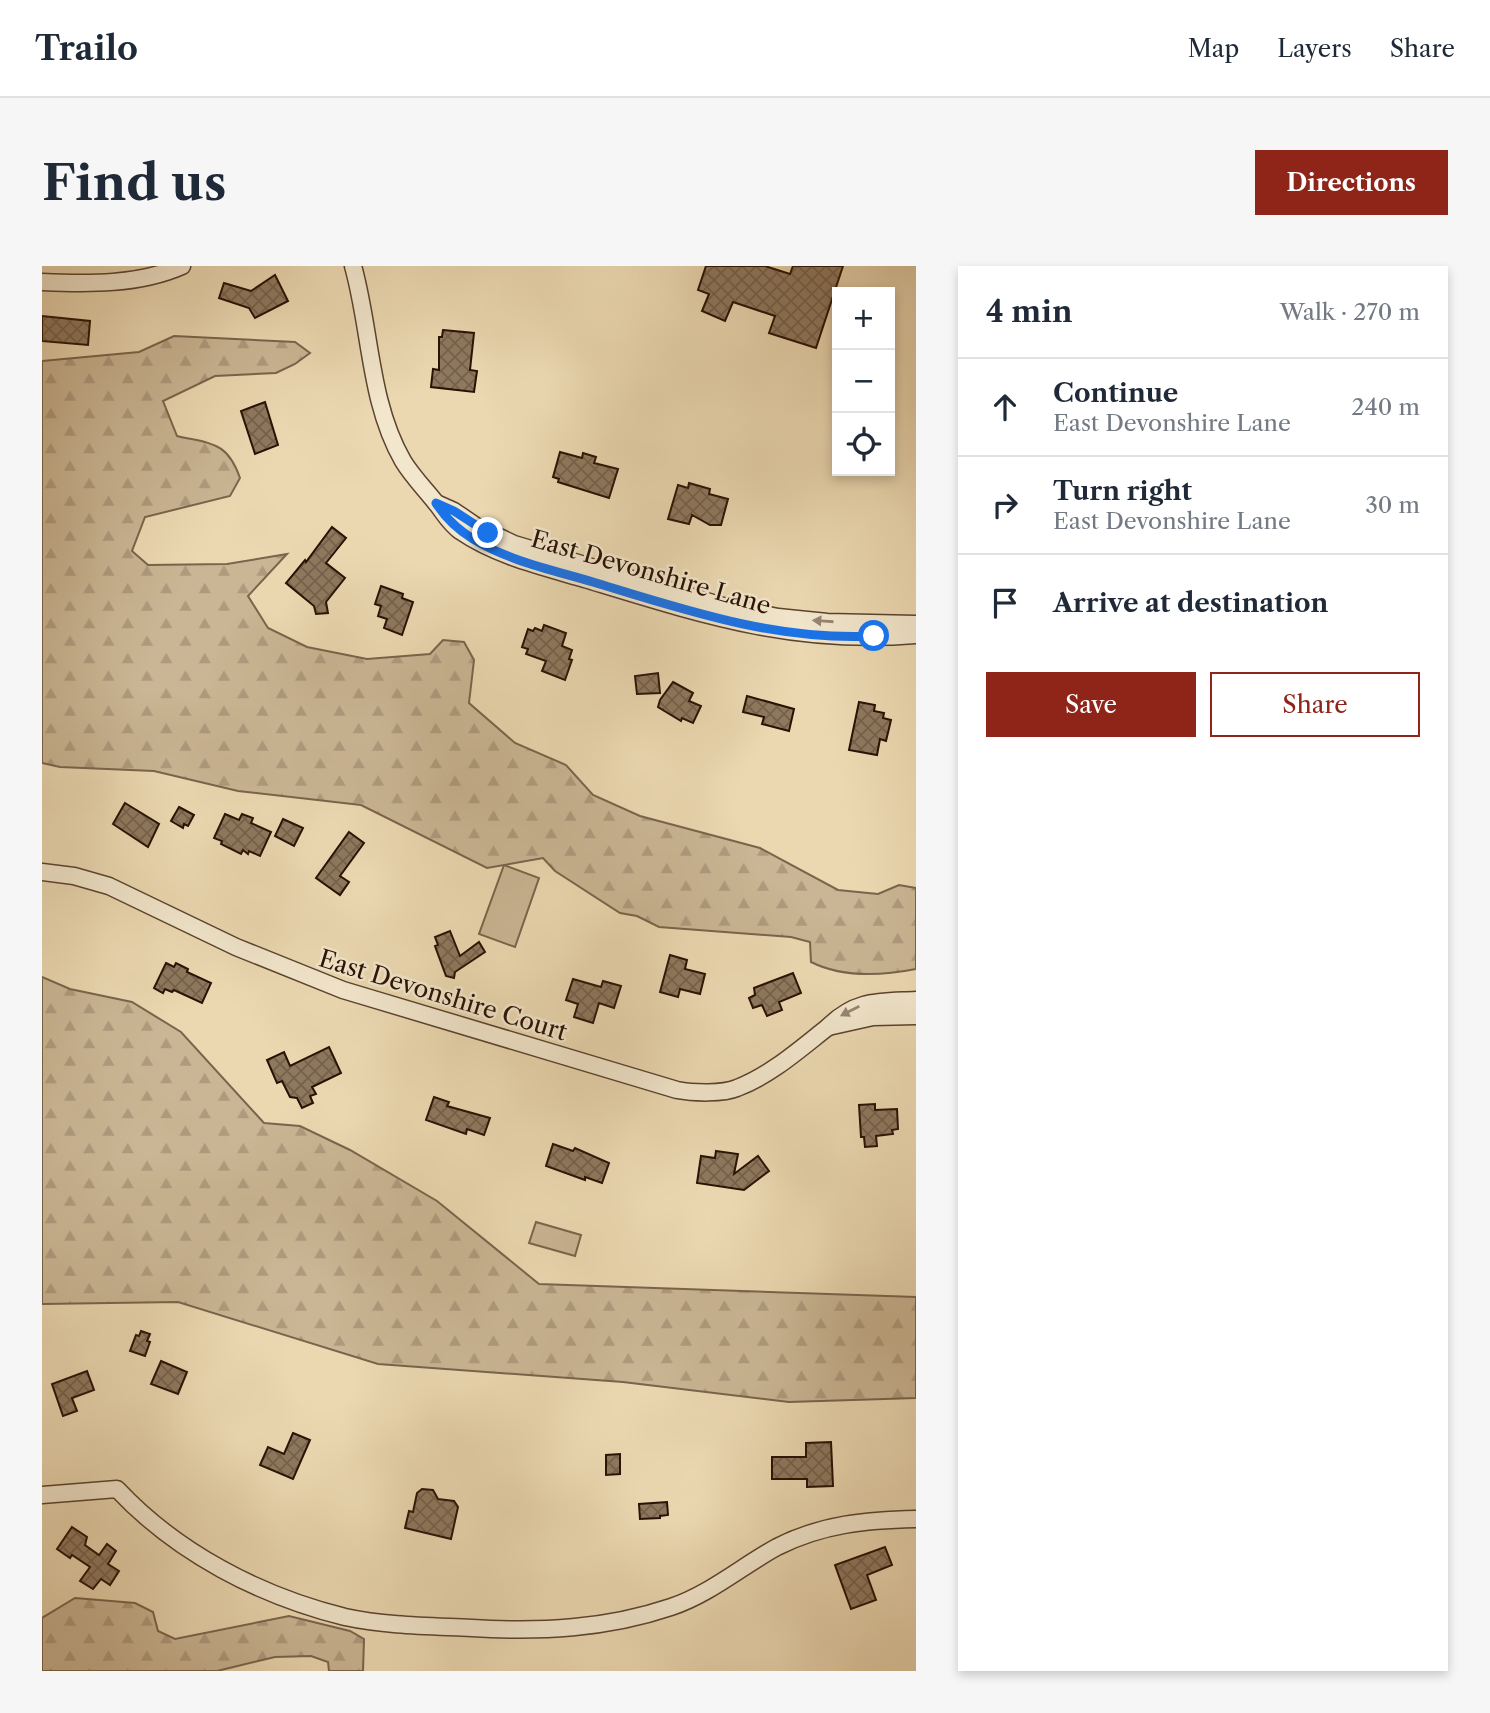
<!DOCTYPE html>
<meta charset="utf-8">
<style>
:root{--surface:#fff;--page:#f6f6f7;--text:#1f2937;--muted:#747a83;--line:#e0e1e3;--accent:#8f2418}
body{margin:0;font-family:"Libre Caslon Text",serif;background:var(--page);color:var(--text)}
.controls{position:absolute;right:21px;top:21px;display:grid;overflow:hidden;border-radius:0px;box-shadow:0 4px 10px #0003}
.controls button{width:63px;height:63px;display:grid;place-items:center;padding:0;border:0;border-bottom:2px solid var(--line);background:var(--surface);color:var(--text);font:35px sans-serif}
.stop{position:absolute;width:21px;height:21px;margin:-16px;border:5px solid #1a73e8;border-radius:50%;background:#fff}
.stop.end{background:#1a73e8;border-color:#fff;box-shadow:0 2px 7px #0008}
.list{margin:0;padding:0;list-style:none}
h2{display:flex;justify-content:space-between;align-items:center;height:91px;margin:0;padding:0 28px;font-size:30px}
h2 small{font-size:23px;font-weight:400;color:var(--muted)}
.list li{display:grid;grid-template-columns:46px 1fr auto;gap:21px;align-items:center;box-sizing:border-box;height:98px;padding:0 28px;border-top:2px solid var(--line)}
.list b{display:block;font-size:26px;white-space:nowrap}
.list p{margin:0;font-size:23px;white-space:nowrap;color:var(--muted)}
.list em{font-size:23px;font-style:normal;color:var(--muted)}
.actions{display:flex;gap:14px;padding:21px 28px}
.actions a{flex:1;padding:16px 0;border:2px solid var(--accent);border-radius:0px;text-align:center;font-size:24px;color:var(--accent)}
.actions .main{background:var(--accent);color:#fff}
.icon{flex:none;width:38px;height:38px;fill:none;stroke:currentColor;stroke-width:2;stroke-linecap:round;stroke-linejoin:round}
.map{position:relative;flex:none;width:874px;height:1405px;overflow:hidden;border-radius:0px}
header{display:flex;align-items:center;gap:42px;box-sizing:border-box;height:98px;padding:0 35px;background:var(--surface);border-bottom:2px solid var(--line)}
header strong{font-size:33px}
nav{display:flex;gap:38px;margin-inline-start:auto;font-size:24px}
.intro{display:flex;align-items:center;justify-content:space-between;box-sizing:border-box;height:168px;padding:0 42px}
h1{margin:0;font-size:49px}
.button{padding:18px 32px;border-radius:0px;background:var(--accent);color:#fff;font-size:24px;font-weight:700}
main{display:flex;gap:42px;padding:0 42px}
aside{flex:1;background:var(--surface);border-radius:0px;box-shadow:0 4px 10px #0003}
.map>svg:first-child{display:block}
.grass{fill:#cab694;stroke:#7a644c;stroke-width:2}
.forest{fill:url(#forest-firs);stroke:#7a644c;stroke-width:2}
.building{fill:url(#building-cross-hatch);stroke:#291104;stroke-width:2}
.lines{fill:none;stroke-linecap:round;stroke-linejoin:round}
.minor-casing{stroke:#5a432f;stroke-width:19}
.minor{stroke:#f2e6cc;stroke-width:16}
.oneway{fill:#988672}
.route{stroke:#1a73e8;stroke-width:9}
.labels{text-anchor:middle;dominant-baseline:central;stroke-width:5;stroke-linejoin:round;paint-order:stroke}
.street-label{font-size:24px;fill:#291104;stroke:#f2e6cc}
</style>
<header>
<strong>Trailo</strong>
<nav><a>Map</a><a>Layers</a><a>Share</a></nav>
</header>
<div class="intro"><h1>Find us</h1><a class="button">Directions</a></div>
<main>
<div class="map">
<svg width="874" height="1405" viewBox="0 0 874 1405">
<defs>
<pattern id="forest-firs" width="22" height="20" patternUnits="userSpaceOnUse" patternTransform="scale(1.75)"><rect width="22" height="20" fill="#cab694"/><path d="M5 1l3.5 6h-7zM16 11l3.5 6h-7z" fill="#ae9b7e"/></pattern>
<pattern id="building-cross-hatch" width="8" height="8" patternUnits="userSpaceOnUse" patternTransform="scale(1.75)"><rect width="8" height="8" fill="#8e785e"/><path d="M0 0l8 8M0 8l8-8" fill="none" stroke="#74614b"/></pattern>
</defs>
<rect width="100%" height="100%" fill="#ebd8b1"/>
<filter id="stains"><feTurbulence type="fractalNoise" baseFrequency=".00286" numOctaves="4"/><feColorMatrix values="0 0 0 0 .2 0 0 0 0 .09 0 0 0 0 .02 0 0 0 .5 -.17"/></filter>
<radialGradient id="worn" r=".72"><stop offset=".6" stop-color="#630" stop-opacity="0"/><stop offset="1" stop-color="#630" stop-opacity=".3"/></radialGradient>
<g class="grass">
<polygon points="462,599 497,612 473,681 437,668"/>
<polygon points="494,956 539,969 533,990 487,977"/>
</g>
<g class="forest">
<path d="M132,70L253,76L268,87L253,98L234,107L173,110L121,135L135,170C169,178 185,175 198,212L188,230L103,251L90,285L106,299L185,298L245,288L206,330L226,362L265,381L325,393L388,388L401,374L422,376L432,394L427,437L473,477L524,499L551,529L598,550L718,582L796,624L836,628L857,619L874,622V703C839,710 801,712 769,696L768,676L749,671L617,661L595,650L578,647L513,605L501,592L445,602L319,539L196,525L112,505L18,501L0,497V95L97,86Z"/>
<polygon points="0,711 28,723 90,736 139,766 222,857 258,860 308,884 395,935 497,1018 874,1031 874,1132 747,1136 581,1116 336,1098 136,1036 0,1038"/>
<polygon points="33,1332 93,1337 111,1346 116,1365 133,1373 247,1350 308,1365 322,1373 321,1405 287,1405 286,1396 269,1390 233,1391 175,1405 0,1405 0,1352"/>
</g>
<g class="building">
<polygon points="664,0 723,0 748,8 751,0 801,0 774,82 727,67 733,50 691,36 683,55 660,45 667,28 656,24"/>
<polygon points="233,9 246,35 213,52 207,42 177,32 182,17 209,25"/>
<polygon points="0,50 48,55 46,79 0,75"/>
<polygon points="401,64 432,67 428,104 435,105 432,126 389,121 391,103 397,104 397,71 400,71"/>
<polygon points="223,136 236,179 213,188 199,145"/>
<polygon points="518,186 540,192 541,187 554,191 552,197 576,203 567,232 516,216 517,213 511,211"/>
<polygon points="647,217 668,223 667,228 686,233 679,259 668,259 650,249 647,258 626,253 636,219 646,222"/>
<polygon points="290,261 304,272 284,297 303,312 284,336 286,347 274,348 272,340 244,317 263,294 264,296"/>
<polygon points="339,320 361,328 360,332 371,336 360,369 342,362 345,353 336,350 339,340 333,338"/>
<polygon points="502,359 524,367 520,380 530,384 527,393 530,394 523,414 500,405 504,395 484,388 486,383 480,381 486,363 491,365 493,362 500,365"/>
<polygon points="616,407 618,427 595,428 593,410"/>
<polygon points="631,416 651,427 647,435 659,440 651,457 640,452 639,455 616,441 618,434"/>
<polygon points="705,430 752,443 747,465 720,458 722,451 701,446"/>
<polygon points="817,436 833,439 832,445 842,447 841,452 849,454 844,475 838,473 835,489 807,484"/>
<polygon points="83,537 117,558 106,581 71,558"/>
<polygon points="137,541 152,549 146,560 142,558 141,562 129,555"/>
<polygon points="183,548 197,554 200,548 211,552 209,557 229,566 218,590 207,585 206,588 201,584 199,588 179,578 180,575 172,572"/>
<polygon points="241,553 261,562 252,580 233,570"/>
<polygon points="307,566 322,577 298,610 307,616 298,629 274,612"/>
<polygon points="408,665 418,690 437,676 443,686 413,706 412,712 404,710 393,680 396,679 393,671"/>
<polygon points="628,689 645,694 643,703 663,708 658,728 638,723 636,731 618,726"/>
<polygon points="124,697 132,701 134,697 146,703 145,706 169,717 160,737 132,724 130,726 123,723 121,727 112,722"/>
<polygon points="751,707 759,727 737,736 740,744 725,750 720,739 711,742 707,732 713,729 712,722"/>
<polygon points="531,713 559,721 561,715 579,720 572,742 557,737 551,757 532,751 536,738 524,734"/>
<polygon points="287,781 299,807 270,821 274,828 268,830 271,837 260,842 255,832 248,831 240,815 235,817 225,794 242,786 248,800"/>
<polygon points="392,831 407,836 405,840 448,852 442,869 425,863 424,868 384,854"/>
<polygon points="833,838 833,844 855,843 856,863 850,864 851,868 834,870 835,880 823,881 822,871 819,871 817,839"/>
<polygon points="511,878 531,885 533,882 567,897 560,917 543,911 543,914 504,900"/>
<polygon points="674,885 696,888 692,908 716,890 727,905 702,924 655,917 659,890 673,892"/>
<polygon points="99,1065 108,1068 105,1075 108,1076 103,1090 88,1085 94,1069 97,1070"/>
<polygon points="119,1095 145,1106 136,1128 109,1118"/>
<polygon points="45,1105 52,1124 30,1132 35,1145 21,1150 10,1118"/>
<polygon points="251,1167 268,1174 251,1213 218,1199 226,1181 242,1188"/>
<polygon points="789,1176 791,1220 765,1221 765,1213 730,1213 730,1191 764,1191 764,1177"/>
<polygon points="578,1188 578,1208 564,1209 564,1189"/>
<polygon points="380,1223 391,1224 396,1233 412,1235 416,1241 409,1273 363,1262 367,1245 371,1246 375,1227"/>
<polygon points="625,1236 626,1249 618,1250 618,1252 598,1253 597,1238"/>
<polygon points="30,1261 45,1271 43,1279 57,1289 65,1278 74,1285 66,1298 77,1305 68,1319 59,1313 51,1323 38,1315 48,1301 30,1289 28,1292 15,1283"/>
<polygon points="843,1281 850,1299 825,1309 834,1334 809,1343 793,1299"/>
</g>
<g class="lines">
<defs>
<g id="minor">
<path d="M311,0C329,64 327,136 361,195C370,210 383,223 394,237C402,247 407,257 418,265C456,291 502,301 546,314C661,349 752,379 874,369"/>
<path d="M0,16C46,18 97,19 140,0"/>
<polyline points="394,237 412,245 434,260 472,278 681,340 736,351 785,356 874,358"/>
<path d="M0,606L32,610L67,620L194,681L301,724L635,824C651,827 681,828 695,822C729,809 758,783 786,761"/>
<path d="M874,734C837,736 814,733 786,761L831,751L874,750"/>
<path d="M0,1229L75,1223C135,1287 218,1330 303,1351C345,1360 388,1360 430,1362C498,1366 564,1363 629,1341C668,1328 700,1300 735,1281C780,1258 825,1254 874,1253"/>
</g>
</defs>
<use href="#minor" class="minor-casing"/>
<use href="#minor" class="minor"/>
</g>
<defs><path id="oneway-solid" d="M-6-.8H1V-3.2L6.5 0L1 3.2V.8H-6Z" transform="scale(1.75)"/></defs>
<g class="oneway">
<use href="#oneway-solid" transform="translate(781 355) rotate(-176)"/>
<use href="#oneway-solid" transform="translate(808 745) rotate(153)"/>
</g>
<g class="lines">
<path class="route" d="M446,267L412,245L394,237C404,253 415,263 431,273C467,295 511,304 551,316C643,344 734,375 832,370"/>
</g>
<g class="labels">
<g class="street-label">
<text transform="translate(609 306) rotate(16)">East Devonshire Lane</text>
<text transform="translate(401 729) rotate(17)">East Devonshire Court</text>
</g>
</g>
<rect width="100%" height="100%" filter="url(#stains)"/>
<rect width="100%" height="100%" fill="url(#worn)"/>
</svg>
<div class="controls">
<button>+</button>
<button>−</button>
<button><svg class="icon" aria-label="locate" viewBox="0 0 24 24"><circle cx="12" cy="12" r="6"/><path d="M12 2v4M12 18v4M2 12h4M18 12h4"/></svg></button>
</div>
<div class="stop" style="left:832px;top:370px"></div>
<div class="stop end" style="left:446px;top:267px"></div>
</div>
<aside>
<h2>4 min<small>Walk · 270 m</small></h2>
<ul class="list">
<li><svg class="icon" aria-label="ahead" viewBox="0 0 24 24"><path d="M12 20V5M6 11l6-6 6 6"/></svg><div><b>Continue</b><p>East Devonshire Lane</p></div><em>240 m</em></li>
<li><svg class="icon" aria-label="right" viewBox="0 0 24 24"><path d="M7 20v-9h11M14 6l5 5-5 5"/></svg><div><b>Turn right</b><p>East Devonshire Lane</p></div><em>30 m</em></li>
<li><svg class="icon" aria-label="arrive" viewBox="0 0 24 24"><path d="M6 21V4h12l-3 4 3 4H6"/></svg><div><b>Arrive at destination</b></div></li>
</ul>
<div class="actions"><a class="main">Save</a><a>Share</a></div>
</aside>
</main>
